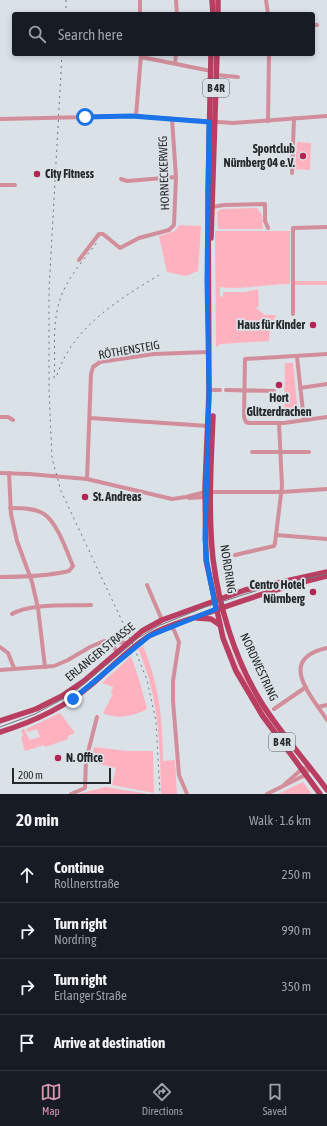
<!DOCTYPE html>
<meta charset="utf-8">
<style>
:root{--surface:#171b24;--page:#20242c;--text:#f1f3f6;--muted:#9ea1a6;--line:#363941;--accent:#d696ad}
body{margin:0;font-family:"Asap Condensed",sans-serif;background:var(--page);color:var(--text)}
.scale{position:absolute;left:12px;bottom:10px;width:99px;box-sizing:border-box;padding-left:4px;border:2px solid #26292b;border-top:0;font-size:11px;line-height:14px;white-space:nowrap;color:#26292b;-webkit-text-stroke:3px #dae2e7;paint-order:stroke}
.stop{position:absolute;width:12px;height:12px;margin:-9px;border:3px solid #1a73e8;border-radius:50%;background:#fff}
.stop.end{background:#1a73e8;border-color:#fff;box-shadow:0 1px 4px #0008}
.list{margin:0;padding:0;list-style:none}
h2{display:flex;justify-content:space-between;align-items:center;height:52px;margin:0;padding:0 16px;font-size:17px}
h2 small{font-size:13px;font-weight:400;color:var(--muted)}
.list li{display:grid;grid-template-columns:26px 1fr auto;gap:12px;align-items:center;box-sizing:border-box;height:56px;padding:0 16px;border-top:1px solid var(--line)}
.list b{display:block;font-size:15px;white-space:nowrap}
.list p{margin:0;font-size:13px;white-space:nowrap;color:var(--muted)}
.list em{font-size:13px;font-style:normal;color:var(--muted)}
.icon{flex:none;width:22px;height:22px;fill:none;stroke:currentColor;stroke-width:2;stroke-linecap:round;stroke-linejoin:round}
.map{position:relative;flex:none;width:327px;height:794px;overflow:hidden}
.search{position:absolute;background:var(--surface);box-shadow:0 2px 6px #0003;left:12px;right:12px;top:12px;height:44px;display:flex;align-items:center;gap:10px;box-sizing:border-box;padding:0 14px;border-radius:4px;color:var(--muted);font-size:15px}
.sheet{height:276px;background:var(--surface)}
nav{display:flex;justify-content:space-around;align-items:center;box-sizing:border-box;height:56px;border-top:1px solid var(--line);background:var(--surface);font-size:11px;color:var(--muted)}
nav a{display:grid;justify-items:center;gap:2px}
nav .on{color:var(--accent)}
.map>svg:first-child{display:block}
.green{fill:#feb2c0}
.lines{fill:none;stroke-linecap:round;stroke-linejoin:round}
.minor{stroke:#d28e9b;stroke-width:4}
.major{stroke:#b93e61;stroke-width:5.5}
.tram{stroke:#717679;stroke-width:1}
.rail{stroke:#717679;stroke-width:1;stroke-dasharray:2 4;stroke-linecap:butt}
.route{stroke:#1a73e8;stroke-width:5}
.poi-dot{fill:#b42454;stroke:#dae2e7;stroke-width:1.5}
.labels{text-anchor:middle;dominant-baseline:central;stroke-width:3.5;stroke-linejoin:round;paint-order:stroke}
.shield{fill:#dae2e7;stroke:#5c6063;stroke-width:1}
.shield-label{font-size:11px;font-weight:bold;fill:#26292b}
.poi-label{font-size:12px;font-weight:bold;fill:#26292b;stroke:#dae2e7;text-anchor:end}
.street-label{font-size:12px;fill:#26292b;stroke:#dae2e7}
</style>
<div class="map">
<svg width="327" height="794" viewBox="0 0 327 794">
<rect width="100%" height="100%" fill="#dae2e7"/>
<g class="green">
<polygon points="297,142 311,143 310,170 295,169"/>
<polygon points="257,208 262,215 263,229 218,229 217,212 221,209"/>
<polygon points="179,225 201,226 198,271 186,276 167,272 159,236 175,231"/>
<path d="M290,231V284C266,284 243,290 220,287V296L223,297V292H245L258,289L259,306L256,308L265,315H276L270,328L269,341L221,344L216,347L215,231Z"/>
<rect x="294" y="281" width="33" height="4"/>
<polygon points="285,363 293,363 298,414 284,416"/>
<polygon points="224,631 239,667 248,684 304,765 260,707 242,677"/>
<path d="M143,646C159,683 163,721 163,761L175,760L177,794H161C160,744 159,696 138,649Z"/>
<path d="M131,656L139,679L147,709C135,716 116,720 103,713L113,694L111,693L113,687L102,683Z"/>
<polygon points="60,713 75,733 68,736 68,739 45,747 44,745 25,751 21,737 23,736 21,730 24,729 30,740 40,737 37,729 28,732 26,729"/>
<polygon points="94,747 127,751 153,751 154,793 112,785 116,768 91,762"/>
<polygon points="303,782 312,794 278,794"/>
<polygon points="106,787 149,794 77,794"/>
</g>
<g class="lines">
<g class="minor">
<polyline points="140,0 140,14"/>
<polyline points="176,0 177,14"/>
<polyline points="266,0 268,14"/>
<polyline points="313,25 317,25"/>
<polyline points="141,57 211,71"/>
<polyline points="175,63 176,54"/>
<polyline points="216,75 238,77"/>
<polyline points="136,116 141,55"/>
<polyline points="0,119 132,116 233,123 327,116"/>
<polyline points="268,121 269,54"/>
<polyline points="292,173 294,118"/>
<polyline points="121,179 127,181 176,177"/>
<polyline points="0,185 15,185"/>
<polyline points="212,207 224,205 265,204 265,221 268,228"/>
<polyline points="79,260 99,234 103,234 120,248 139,238 169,230 174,225 176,177 172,119"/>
<polyline points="293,314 293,228 327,227"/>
<polyline points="327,354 245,359 244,417 246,422 249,423 284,423 327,417"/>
<polyline points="297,357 304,420"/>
<polyline points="300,388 327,384"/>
<polyline points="213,390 220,390"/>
<polyline points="226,390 274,391"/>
<polyline points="1,417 8,417 13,420"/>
<polyline points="90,418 208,426"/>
<polyline points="252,452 309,452"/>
<polyline points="0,473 29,474 87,479 172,499 186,497 205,492 282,492 327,489"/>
<polyline points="9,473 11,514 17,541 32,582 38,608 45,667"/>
<polyline points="87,479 91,374 93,367 100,362 154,354 209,352"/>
<polyline points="189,498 206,497"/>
<polyline points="276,535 327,539"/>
<polyline points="235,555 274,546 275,543 282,486 279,423"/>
<path d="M0,577C23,577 47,576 69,571L73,566C67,552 57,522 44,514C36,508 20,508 10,508"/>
<polyline points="147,585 162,620"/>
<path d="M12,614C29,603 70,606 91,605"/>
<polyline points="170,627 174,630 179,642 173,681 173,701 179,775 187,794"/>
<polyline points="112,642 117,653"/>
<polyline points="0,647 8,653 14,668"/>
<path d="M327,648C277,659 310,694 327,720"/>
<polyline points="0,670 54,666 68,660 90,647 104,641 127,643"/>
<polyline points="318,707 327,705"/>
<polyline points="274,709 306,687"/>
<polyline points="285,784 302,769 310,767"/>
<polyline points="71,794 85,788 86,760 97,717"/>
<polyline points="267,794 305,775 310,767"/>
</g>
<g class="major">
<polyline points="212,0 213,14"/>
<polyline points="218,0 218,14"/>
<polyline points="211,54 208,193 209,392 205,487 206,560 223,638 236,671 262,715 320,794"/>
<polyline points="211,238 217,54"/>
<path d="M213,416C211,463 208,512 213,559C219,606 234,656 258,697C277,730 305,759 327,790"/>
<polyline points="197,618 211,619 220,625"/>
<polyline points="0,721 36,709 62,696 84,681 142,631 162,620 245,590 327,572"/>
<path d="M0,732C33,722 64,708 91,685C110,669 128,649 149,636C165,626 185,621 202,615C243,600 285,586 327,576"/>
</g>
<polyline class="tram" points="0,727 35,714 72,694 138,638 158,626 205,607 268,587 327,574"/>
<g class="rail">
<polyline points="66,0 66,14"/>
<polyline points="62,54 49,290 49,390 52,458 61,491 131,640 147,680 156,721 160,794"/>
<path d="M57,375C73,327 118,300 159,275"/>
<path d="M54,378C56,355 52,330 58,307C63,282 83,261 98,241"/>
</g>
</g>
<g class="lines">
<polyline class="route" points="73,699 149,636 216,609 207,564 205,539 209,392 207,280 209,122 132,116 85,117"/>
</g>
<g class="poi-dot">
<circle cx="303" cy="156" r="4"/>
<circle cx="37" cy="174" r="4"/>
<circle cx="313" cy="325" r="4"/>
<circle cx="279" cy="385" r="4"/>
<circle cx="85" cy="497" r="4"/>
<circle cx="313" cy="592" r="4"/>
<circle cx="58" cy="758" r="4"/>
</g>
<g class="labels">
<g class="shield">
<rect x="203" y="79" width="26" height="18" rx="3"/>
<rect x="269" y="733" width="26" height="18" rx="3"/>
</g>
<g class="shield-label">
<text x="216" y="88">B 4R</text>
<text x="282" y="742">B 4R</text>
</g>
<g class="poi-label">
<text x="295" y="149">Sportclub<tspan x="295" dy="14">Nürnberg 04 e.V.</tspan></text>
<text x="45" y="174" text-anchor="start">City Fitness</text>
<text x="305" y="325">Haus für Kinder</text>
<text x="279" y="398" text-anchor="middle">Hort<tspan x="279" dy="14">Glitzerdrachen</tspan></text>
<text x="93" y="497" text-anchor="start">St. Andreas</text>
<text x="305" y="585">Centro Hotel<tspan x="305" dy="14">Nürnberg</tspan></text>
<text x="66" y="758" text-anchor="start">N. Office</text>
</g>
<g class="street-label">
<text transform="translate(164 173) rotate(-92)">HORNECKERWEG</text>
<text transform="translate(129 350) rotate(-10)">RÖTHENSTEIG</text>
<text transform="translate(228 569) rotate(81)">NORDRING</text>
<text transform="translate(100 652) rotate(-39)">ERLANGER STRASSE</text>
<text transform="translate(259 667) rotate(65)">NORDWESTRING</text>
</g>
</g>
</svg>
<div class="scale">200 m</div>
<div class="stop" style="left:85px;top:117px"></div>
<div class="stop end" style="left:73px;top:699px"></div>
<div class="search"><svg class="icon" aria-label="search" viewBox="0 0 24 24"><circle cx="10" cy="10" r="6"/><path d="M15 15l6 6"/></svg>Search here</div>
</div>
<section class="sheet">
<h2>20 min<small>Walk · 1.6 km</small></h2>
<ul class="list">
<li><svg class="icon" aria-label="ahead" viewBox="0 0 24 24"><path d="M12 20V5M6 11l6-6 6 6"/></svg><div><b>Continue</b><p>Rollnerstraße</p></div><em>250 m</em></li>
<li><svg class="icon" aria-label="right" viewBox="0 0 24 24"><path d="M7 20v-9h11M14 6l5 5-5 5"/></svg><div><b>Turn right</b><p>Nordring</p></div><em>990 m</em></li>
<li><svg class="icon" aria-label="right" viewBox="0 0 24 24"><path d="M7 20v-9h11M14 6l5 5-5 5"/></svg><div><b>Turn right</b><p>Erlanger Straße</p></div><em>350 m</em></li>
<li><svg class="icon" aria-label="arrive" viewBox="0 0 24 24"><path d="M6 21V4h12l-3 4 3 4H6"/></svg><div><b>Arrive at destination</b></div></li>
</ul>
</section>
<nav>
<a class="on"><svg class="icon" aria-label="map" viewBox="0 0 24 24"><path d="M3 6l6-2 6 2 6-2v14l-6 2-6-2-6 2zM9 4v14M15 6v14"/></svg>Map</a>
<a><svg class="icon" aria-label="directions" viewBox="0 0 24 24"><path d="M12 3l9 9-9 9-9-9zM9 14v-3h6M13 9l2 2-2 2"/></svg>Directions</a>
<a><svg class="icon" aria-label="saved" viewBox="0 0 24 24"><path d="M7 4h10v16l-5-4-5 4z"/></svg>Saved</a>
</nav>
